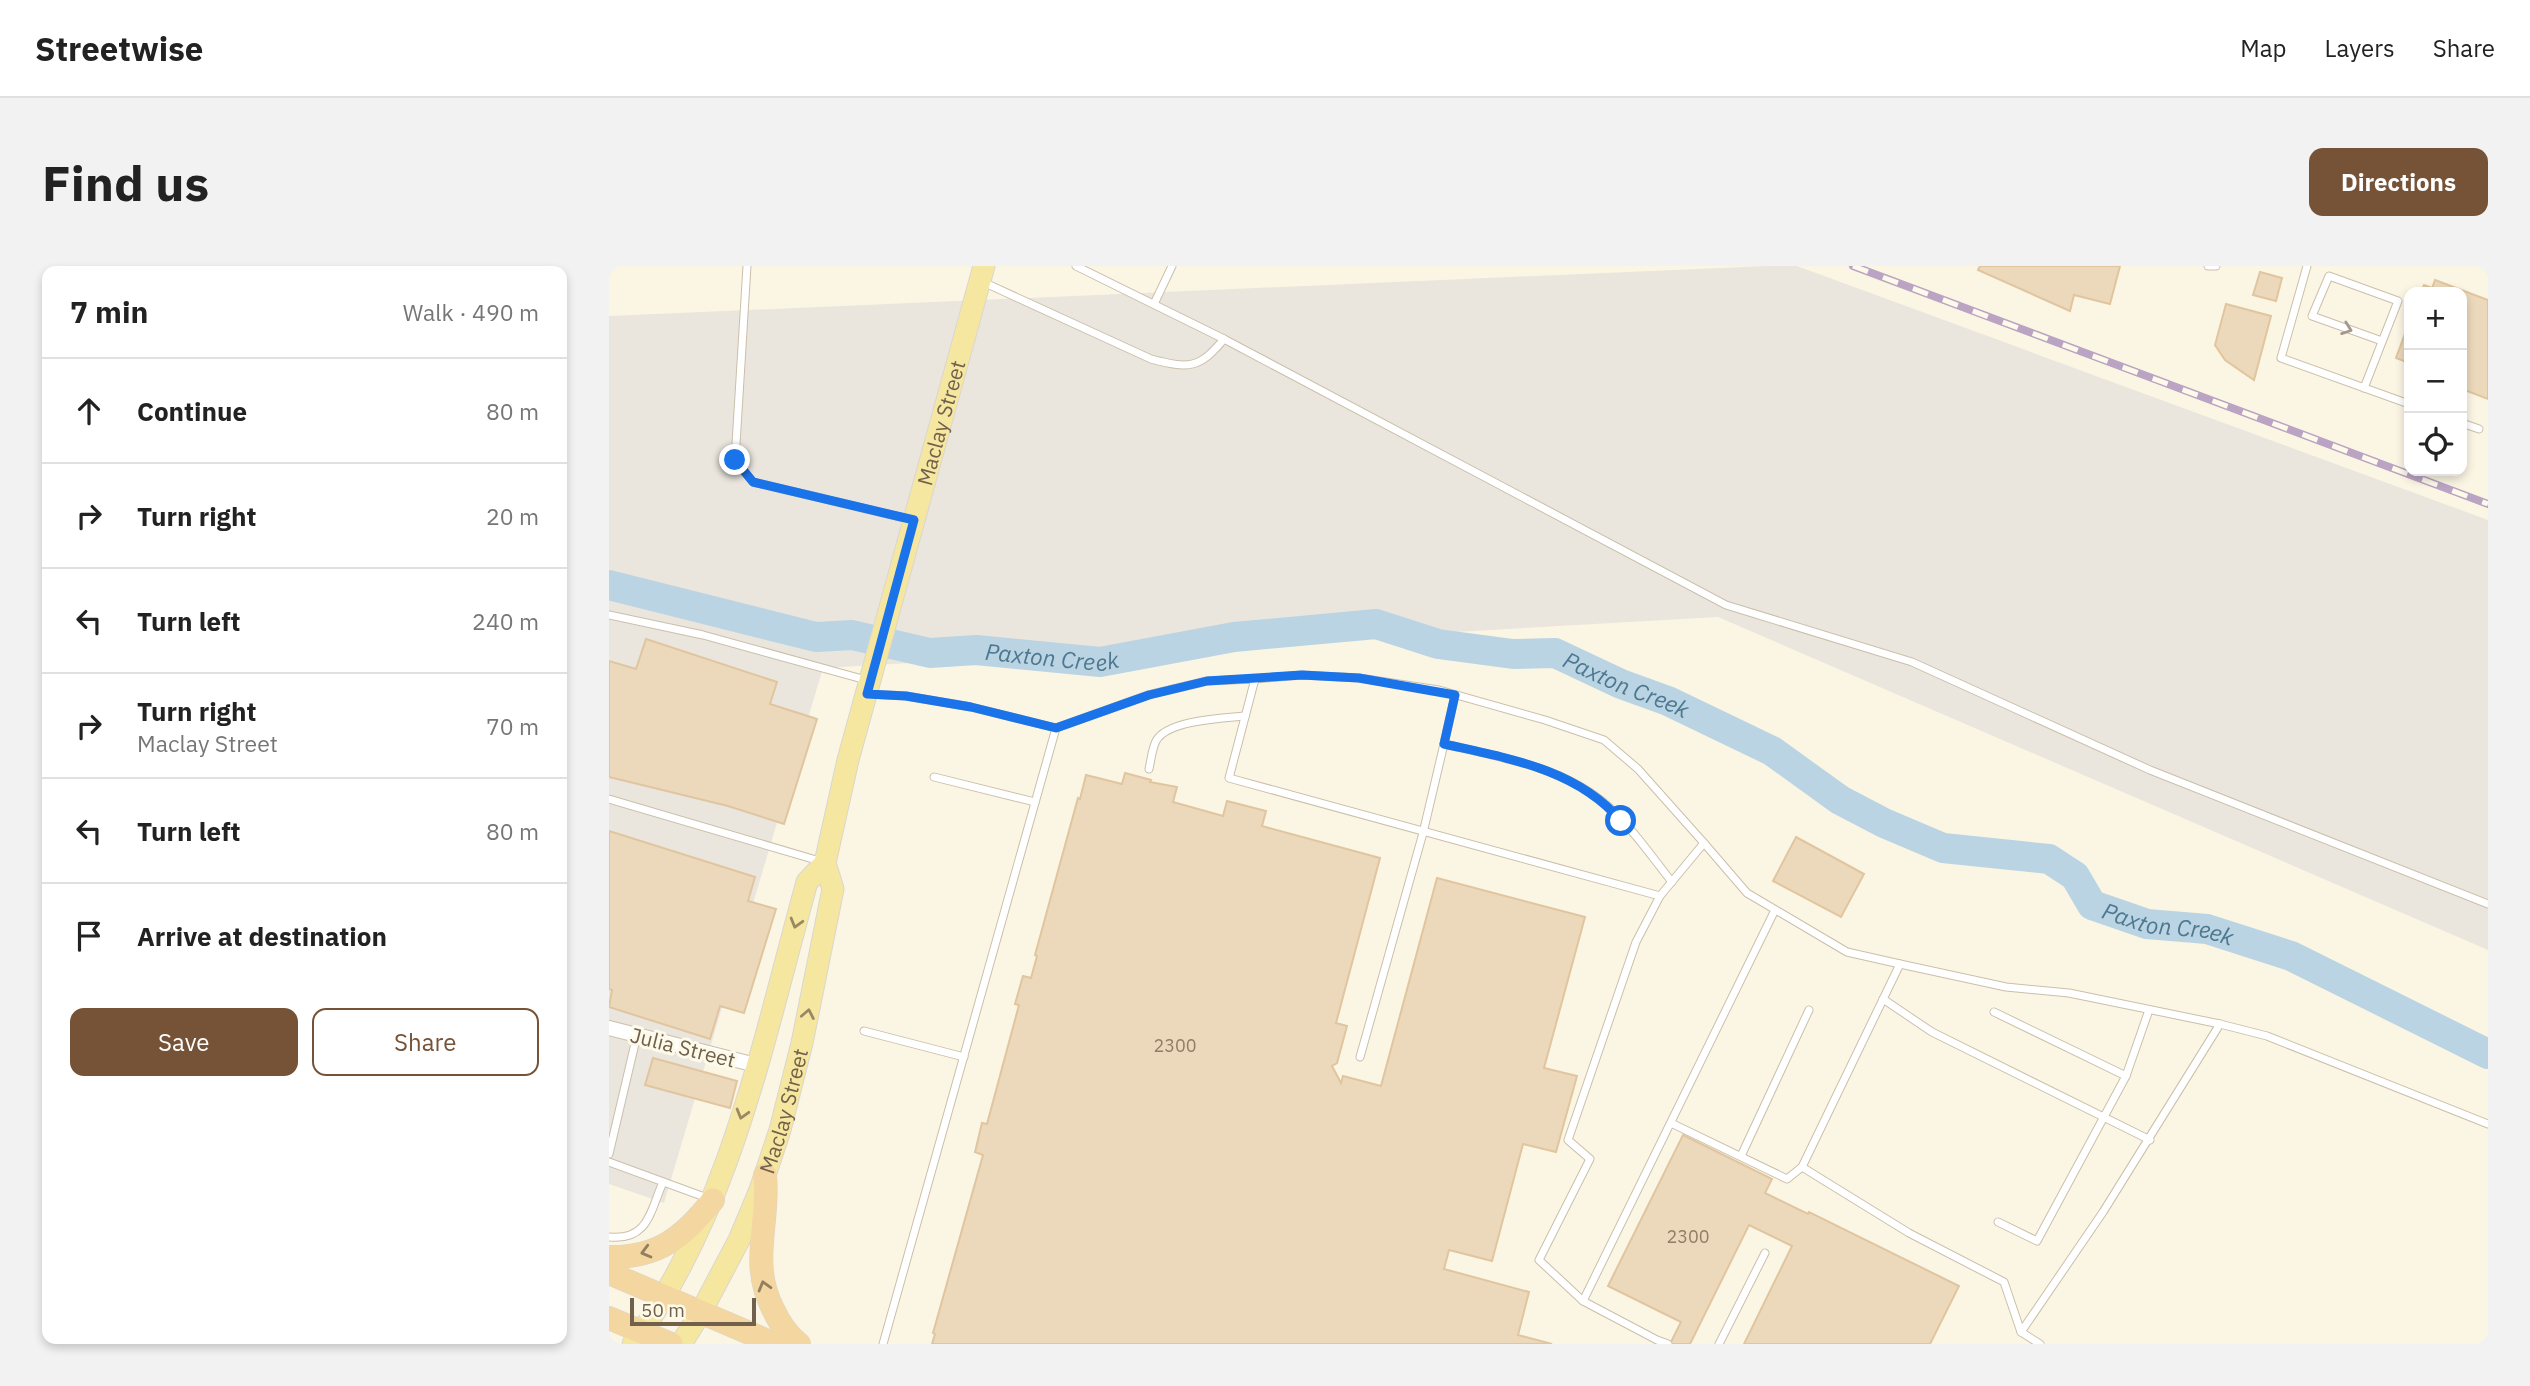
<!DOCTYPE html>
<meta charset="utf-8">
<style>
:root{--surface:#fff;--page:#f2f2f2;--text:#222;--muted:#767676;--line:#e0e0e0;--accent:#765237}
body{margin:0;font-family:"IBM Plex Sans",sans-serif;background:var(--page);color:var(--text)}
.controls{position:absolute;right:21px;top:21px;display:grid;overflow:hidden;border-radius:14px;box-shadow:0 4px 10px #0003}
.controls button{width:63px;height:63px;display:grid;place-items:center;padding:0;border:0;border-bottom:2px solid var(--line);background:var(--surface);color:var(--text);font:35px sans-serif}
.scale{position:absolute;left:21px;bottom:18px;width:126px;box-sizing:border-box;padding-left:7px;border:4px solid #71604b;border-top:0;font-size:19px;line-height:24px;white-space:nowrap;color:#71604b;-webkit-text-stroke:5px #fefaea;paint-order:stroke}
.stop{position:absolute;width:21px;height:21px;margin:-16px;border:5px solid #1a73e8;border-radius:50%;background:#fff}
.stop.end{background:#1a73e8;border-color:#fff;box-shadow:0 2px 7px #0008}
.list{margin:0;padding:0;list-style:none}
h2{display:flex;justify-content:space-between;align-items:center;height:91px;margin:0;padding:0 28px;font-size:30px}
h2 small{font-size:23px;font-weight:400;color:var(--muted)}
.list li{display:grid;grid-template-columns:46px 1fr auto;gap:21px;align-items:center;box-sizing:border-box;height:105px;padding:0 28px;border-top:2px solid var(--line)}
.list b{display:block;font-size:26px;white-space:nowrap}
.list p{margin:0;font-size:23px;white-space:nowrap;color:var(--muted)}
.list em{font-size:23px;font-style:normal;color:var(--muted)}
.actions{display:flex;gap:14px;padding:21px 28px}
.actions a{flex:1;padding:16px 0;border:2px solid var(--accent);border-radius:14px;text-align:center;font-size:24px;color:var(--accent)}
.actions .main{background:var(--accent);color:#fff}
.icon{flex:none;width:38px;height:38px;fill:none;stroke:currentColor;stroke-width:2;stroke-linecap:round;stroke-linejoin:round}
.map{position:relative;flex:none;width:1879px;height:1078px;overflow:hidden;border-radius:14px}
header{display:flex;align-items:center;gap:42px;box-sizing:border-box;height:98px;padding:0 35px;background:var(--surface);border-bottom:2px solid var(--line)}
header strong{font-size:33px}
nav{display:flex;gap:38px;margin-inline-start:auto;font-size:24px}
.intro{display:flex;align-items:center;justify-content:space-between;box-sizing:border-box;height:168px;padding:0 42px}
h1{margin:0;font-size:49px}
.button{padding:18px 32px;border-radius:14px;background:var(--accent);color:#fff;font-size:24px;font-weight:700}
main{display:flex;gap:42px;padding:0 42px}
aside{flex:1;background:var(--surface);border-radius:14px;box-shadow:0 4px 10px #0003}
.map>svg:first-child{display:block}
.industrial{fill:#eae6de}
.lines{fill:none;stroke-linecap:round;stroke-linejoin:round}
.river{stroke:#bad4e3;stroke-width:30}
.building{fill:#ecd9bb;stroke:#e0c59f;stroke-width:2}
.service-casing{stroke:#cbbfab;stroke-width:9}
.minor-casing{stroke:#cbbfab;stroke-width:16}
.primary-casing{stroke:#dad6d0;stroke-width:23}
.trunk-casing{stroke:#dad6d0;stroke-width:24}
.service{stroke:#fff;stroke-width:7}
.minor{stroke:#fff;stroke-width:14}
.primary{stroke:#f5e7a0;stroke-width:21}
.trunk{stroke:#f3d6a0;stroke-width:23}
.rail-casing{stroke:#bba4c3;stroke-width:8}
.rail{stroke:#fefaea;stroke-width:5;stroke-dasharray:16;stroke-linecap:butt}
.oneway{stroke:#a3988a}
.oneway2{stroke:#998864}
.oneway3{stroke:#927e60}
.route{stroke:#1a73e8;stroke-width:9}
.labels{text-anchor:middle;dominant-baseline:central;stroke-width:6;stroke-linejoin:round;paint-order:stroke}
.number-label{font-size:18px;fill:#907e67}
.street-label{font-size:21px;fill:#71604b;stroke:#fefaea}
.water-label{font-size:23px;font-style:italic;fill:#4d7890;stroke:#fefaea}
</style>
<header>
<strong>Streetwise</strong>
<nav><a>Map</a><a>Layers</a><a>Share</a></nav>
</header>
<div class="intro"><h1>Find us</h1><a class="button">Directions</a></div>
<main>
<aside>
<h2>7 min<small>Walk · 490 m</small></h2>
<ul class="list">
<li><svg class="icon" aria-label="ahead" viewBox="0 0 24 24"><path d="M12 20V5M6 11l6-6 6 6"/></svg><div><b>Continue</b></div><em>80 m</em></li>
<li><svg class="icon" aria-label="right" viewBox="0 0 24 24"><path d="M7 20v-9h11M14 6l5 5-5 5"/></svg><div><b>Turn right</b></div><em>20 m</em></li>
<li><svg class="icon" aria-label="left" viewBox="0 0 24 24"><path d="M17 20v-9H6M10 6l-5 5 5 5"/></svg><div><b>Turn left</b></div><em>240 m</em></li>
<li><svg class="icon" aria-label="right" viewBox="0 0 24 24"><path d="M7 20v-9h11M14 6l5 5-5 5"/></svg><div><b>Turn right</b><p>Maclay Street</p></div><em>70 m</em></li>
<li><svg class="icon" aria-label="left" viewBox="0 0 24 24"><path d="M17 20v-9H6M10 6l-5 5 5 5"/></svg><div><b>Turn left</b></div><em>80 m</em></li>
<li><svg class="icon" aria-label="arrive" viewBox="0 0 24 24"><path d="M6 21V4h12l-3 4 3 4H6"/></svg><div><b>Arrive at destination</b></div></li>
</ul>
<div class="actions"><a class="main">Save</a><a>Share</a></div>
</aside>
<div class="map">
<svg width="1879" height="1078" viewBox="0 0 1879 1078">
<rect width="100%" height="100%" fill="#fbf6e4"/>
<polygon class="industrial" points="1157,0 1188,0 1879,254 1879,684 1109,351 214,402 55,937 0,918 0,50"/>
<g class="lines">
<path class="river" id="s1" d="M0,319L207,371L243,369L321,387L367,384L491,396L625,371L767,358L829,378L904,388L946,387L1012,418L1059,435L1163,485L1231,534L1275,557L1334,582L1440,593L1466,610L1483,639L1538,658L1598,663L1682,690L1879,788"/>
</g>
<g class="building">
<polygon points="1371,0 1511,0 1501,38 1465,29 1461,45 1369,4"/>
<polygon points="1651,6 1673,12 1667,35 1644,29"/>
<polygon points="1826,14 1879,34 1879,133 1853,123 1853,26 1812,26 1815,19 1823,22"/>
<polygon points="1617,38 1662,50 1645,114 1616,94 1606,79"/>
<polygon points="1800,57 1800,97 1787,92"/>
<polygon points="37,373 168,416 161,438 208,453 175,558 119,540 0,511 0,395 27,403"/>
<polygon points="516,507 542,514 541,516 568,521 564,536 614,550 618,535 657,545 653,560 771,592 727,757 738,760 728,797 723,800 732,817 734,810 772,820 828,612 976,651 935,802 968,810 947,886 914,878 883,995 840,984 835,1003 920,1026 909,1069 943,1078 323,1078 326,1068 324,1067 374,889 366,886 373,857 378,858 410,739 406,738 414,710 422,712 428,690 426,689 469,532 471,533 477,509 513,518"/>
<polygon points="0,565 146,611 139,635 167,643 135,747 111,740 101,773 0,741 3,724 0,723"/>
<polygon points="1187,571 1255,608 1232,651 1164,615"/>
<polygon points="44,792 128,815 121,842 36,819"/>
<polygon points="1074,869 1163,913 1156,927 1199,948 1200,946 1350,1020 1321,1078 1135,1078 1183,980 1140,959 1081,1078 1061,1078 1072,1056 999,1020"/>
</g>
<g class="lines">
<defs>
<g id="service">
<polyline points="138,0 126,194 144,216 304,254"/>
<polyline points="467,0 615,73 1117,339 1303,396 1541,504 1879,638"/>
<polyline points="1599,0 1607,0"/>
<polyline points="1698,0 1672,92 1800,138"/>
<polyline points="1878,0 1879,0"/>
<path d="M374,16L542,93C580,103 590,103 615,73"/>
<polyline points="545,38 563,0"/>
<polyline points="1755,122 1789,35 1720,10 1703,50 1773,75"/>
<polyline points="1853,157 1870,163"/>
<polyline points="0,349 94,369 257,414"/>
<polyline points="646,413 693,409 750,412 830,424 936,454 995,474 1029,503 1095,577"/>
<polyline points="260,428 297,430 362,441 447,462 539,429 598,415 646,413 620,512 1051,630 1095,577 1138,627 1238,686 1291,698"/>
<polyline points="835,478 846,429"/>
<path d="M540,503C542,494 543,483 547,475C558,454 615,452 636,450"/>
<polyline points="325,511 426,536"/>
<polyline points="0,533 214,596"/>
<polyline points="1051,630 1027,676 959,874 981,893 930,994 974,1035 1166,644"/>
<polyline points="1274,733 1323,766 1541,874"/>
<polyline points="1385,746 1517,810"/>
<polyline points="255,765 355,791"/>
<path d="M751,791L814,567L835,478C891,491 956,501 1000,541C1024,563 1043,591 1063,616"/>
<polyline points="1062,857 1178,913 1193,901"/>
<polyline points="0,888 28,769"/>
<polyline points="1132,890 1200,744"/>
<polyline points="0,896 101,933"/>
<polyline points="1389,956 1428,975 1517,810 1540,744"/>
<path d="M0,971C39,975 41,946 54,916"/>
<polyline points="974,1035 1048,1074 1059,1078"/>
<polyline points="1412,1066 1494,946 1611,758"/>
<polyline points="274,1078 447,462"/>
<polyline points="1110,1078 1156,987"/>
<polyline points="1431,1078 1412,1066 1395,1016 1300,967 1193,901 1291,698 1397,721 1460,727 1611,758 1658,770 1879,858"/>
</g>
<polyline id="minor" points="0,762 147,799"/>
<g id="primary">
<path id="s2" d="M24,1078C122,942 154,775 198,616L216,597L239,494L375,0"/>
<path id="s3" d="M72,1078L92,1046L130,974L151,924L171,864L193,777L224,623L216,597"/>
</g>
<g id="trunk">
<path d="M156,909C161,956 140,997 164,1043C170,1056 178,1069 190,1078"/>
<path d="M0,991C49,992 75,971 104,934"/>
<polyline points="0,1007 166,1078"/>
<polyline points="0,1052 62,1078"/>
</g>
</defs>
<use href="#service" class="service-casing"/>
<use href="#minor" class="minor-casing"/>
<use href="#primary" class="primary-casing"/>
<use href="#trunk" class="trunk-casing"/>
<use href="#service" class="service"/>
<use href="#minor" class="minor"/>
<use href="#primary" class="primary"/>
<use href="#trunk" class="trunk"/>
<defs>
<polyline id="rail" points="1244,0 1879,238"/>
</defs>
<use href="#rail" class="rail-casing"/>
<use href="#rail" class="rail"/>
</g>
<defs><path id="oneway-chevron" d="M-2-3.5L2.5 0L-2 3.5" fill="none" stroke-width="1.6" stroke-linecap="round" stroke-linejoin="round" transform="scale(1.75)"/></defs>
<use class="oneway" href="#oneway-chevron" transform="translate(1738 63) rotate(20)"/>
<g class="oneway2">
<use href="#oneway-chevron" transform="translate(187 657) rotate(106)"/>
<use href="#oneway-chevron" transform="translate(199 748) rotate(-79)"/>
<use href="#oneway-chevron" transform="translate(133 848) rotate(106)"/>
</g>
<g class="oneway3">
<use href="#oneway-chevron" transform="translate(37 986) rotate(165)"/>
<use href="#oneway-chevron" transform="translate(155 1020) rotate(-106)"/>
</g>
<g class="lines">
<path class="route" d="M126,194L144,216L305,254L258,428L297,430L362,441L447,462L540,429L598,415L693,409L750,412L846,429L835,478C898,492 968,503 1012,555"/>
</g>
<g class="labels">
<g class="number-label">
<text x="566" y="779">2300</text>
<text x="1079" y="970">2300</text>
</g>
<g class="street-label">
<text stroke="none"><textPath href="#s2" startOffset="978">Maclay Street</textPath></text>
<text transform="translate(74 781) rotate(14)">Julia Street</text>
<text stroke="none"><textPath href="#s3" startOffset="256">Maclay Street</textPath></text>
</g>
<g class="water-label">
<text stroke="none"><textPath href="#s1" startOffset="452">Paxton Creek</textPath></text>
<text stroke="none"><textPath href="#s1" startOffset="1040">Paxton Creek</textPath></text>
<text stroke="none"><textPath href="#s1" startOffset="1648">Paxton Creek</textPath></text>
</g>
</g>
</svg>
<div class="controls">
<button>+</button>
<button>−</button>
<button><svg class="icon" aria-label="locate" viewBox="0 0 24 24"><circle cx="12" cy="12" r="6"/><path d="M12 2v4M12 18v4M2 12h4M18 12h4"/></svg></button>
</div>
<div class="scale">50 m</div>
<div class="stop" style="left:1012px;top:555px"></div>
<div class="stop end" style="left:126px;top:194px"></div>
</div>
</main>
